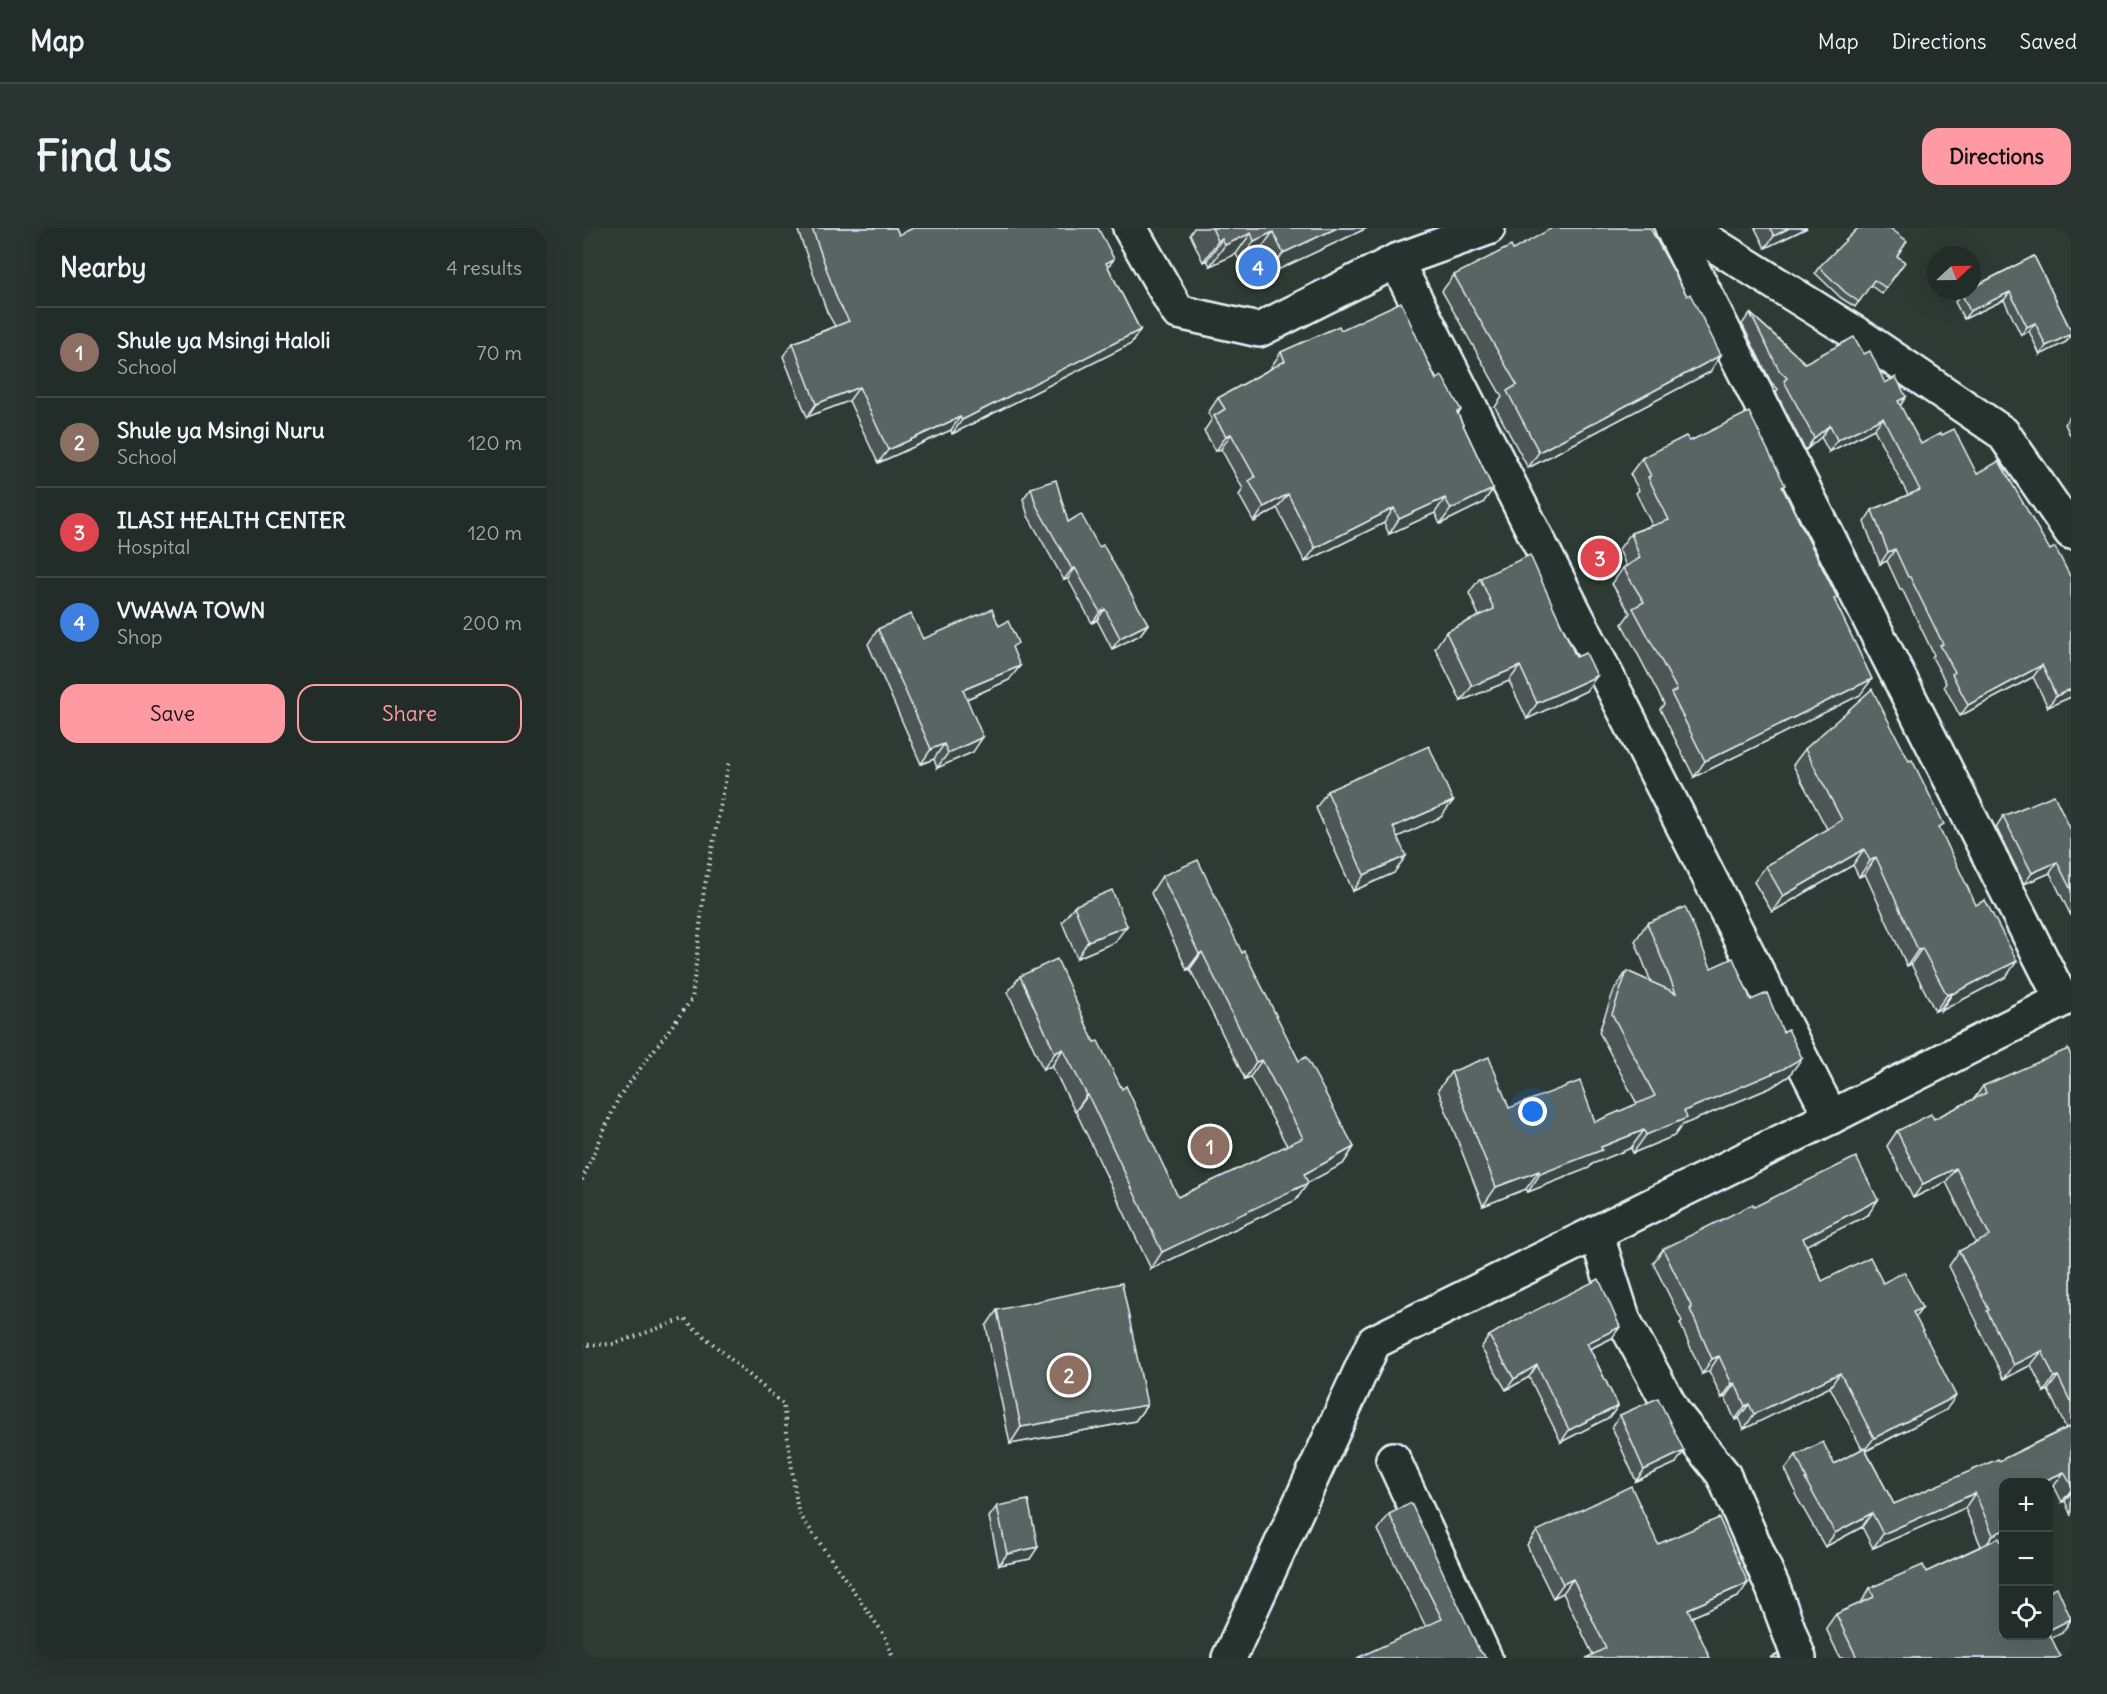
<!DOCTYPE html>
<meta charset="utf-8">
<style>
:root{--surface:#222c28;--page:#2a3430;--text:#f1f3f6;--muted:#a2a7a8;--line:#3f4845;--accent:#ff9aa2}
body{margin:0;font-family:Delius,sans-serif;background:var(--page);color:var(--text)}
.controls{position:absolute;right:18px;bottom:18px;display:grid;overflow:hidden;border-radius:12px;box-shadow:0 6px 24px #0002}
.controls button{width:54px;height:54px;display:grid;place-items:center;padding:0;border:0;border-bottom:2px solid var(--line);background:var(--surface);color:var(--text);font:30px sans-serif}
.compass{position:absolute;left:1345px;top:18px;width:54px;height:54px;border-radius:50%;background:var(--surface);box-shadow:0 6px 24px #0002;rotate:68deg}
.you{position:absolute;left:951px;top:884px;width:21px;height:21px;margin:-15px;border:4px solid #fff;border-radius:50%;background:#1a73e8;box-shadow:0 0 0 9px #1a73e833}
.badge{display:grid;place-items:center;width:39px;height:39px;border-radius:50%;background:var(--accent);color:#fff;font-size:20px;font-weight:700}
.pin{position:absolute;translate:-50% -50%;border:3px solid #fff;box-shadow:0 2px 6px #0006}
.list{margin:0;padding:0;list-style:none}
h2{display:flex;justify-content:space-between;align-items:center;height:78px;margin:0;padding:0 24px;font-size:26px}
h2 small{font-size:20px;font-weight:400;color:var(--muted)}
.list li{display:grid;grid-template-columns:39px 1fr auto;gap:18px;align-items:center;box-sizing:border-box;height:90px;padding:0 24px;border-top:2px solid var(--line)}
.list b{display:block;font-size:22px;white-space:nowrap}
.list p{margin:0;font-size:20px;white-space:nowrap;color:var(--muted)}
.list em{font-size:20px;font-style:normal;color:var(--muted)}
.actions{display:flex;gap:12px;padding:18px 24px}
.actions a{flex:1;padding:14px 0;border:2px solid var(--accent);border-radius:18px;text-align:center;font-size:21px;color:var(--accent)}
.actions .main{background:var(--accent);color:#111}
.icon{flex:none;width:33px;height:33px;fill:none;stroke:currentColor;stroke-width:2;stroke-linecap:round;stroke-linejoin:round}
.map{position:relative;flex:none;width:1489px;height:1430px;overflow:hidden;border-radius:18px}
header{display:flex;align-items:center;gap:36px;box-sizing:border-box;height:84px;padding:0 30px;background:var(--surface);border-bottom:2px solid var(--line)}
header strong{font-size:28px}
nav{display:flex;gap:33px;margin-inline-start:auto;font-size:21px}
.intro{display:flex;align-items:center;justify-content:space-between;box-sizing:border-box;height:144px;padding:0 36px}
h1{margin:0;font-size:42px}
.button{padding:15px 27px;border-radius:18px;background:var(--accent);color:#111;font-size:21px;font-weight:700}
main{display:flex;gap:36px;padding:0 36px}
aside{flex:1;background:var(--surface);border-radius:18px;box-shadow:0 6px 24px #0002}
.map>svg:first-child{display:block}
.lines{fill:none;stroke-linecap:round;stroke-linejoin:round}
.street-casing{stroke:#e8f1f8;stroke-width:38}
.secondary-casing{stroke:#e8f1f8;stroke-width:38}
.path{stroke:#e8f1f8;stroke-width:4;stroke-dasharray:1.5 4.5;stroke-linecap:butt}
.street{stroke:#26332d;stroke-width:33}
.secondary{stroke:#26332d;stroke-width:33}
.wall{fill:#4d5755;stroke:#e8f1f8;stroke-width:1.5}
.shaded-wall{fill:#3e4745;stroke:#e8f1f8;stroke-width:1.5}
.building{fill:#596563;stroke:#e8f1f8;stroke-width:1.5}
</style>
<header>
<strong>Map</strong>
<nav><a>Map</a><a>Directions</a><a>Saved</a></nav>
</header>
<div class="intro"><h1>Find us</h1><a class="button">Directions</a></div>
<main>
<aside>
<h2>Nearby<small>4 results</small></h2>
<ul class="list">
<li><span class="badge" style="background:#8d6e63">1</span><div><b>Shule ya Msingi Haloli</b><p>School</p></div><em>70 m</em></li>
<li><span class="badge" style="background:#8d6e63">2</span><div><b>Shule ya Msingi Nuru</b><p>School</p></div><em>120 m</em></li>
<li><span class="badge" style="background:#e0444e">3</span><div><b>ILASI HEALTH CENTER</b><p>Hospital</p></div><em>120 m</em></li>
<li><span class="badge" style="background:#3f7fe0">4</span><div><b>VWAWA TOWN</b><p>Shop</p></div><em>200 m</em></li>
</ul>
<div class="actions"><a class="main">Save</a><a>Share</a></div>
</aside>
<div class="map">
<svg width="1489" height="1430" viewBox="0 0 1489 1430">
<rect width="100%" height="100%" fill="#2e3b35"/>
<filter id="ink" filterUnits="userSpaceOnUse"><feTurbulence type="fractalNoise" baseFrequency=".0167" numOctaves="2"/><feDisplacementMap in="SourceGraphic" scale="12" xChannelSelector="R" yChannelSelector="G"/><feConvolveMatrix kernelMatrix="1 2 1 2 8 2 1 2 1" color-interpolation-filters="sRGB"/></filter>
<g filter="url(#ink)">
<g class="lines">
<defs>
<g id="street">
<polyline points="548,0 596,84 677,102 814,33 906,0"/>
<polyline points="1114,0 1126,13 1281,110 1421,205 1489,304"/>
<polyline points="814,33 1249,889"/>
<polyline points="1014,1005 1042,1093 1092,1185 1141,1246 1191,1360 1217,1430"/>
<polyline points="811,1231 903,1430"/>
</g>
<polyline id="secondary" points="647,1430 792,1114 1249,889 1480,772 1090,0"/>
</defs>
<use href="#street" class="street-casing"/>
<use href="#secondary" class="secondary-casing"/>
<g class="path">
<polyline points="0,952 37,869 110,771 122,662 147,534"/>
<polyline points="0,1117 32,1116 102,1091 201,1176 216,1284 303,1408 311,1430"/>
</g>
<use href="#street" class="street"/>
<use href="#secondary" class="secondary"/>
</g>
<g class="wall">
<polygon points="215,0 314,0 317,7 526,39 558,102 549,116 370,206 369,202 296,235 267,173 225,189 201,128 211,115 253,98 245,84"/>
<polygon points="612,0 785,0 687,46 676,25 658,34 654,26 628,38 625,32 621,34 608,6"/>
<polygon points="1173,0 1225,0 1183,20"/>
<polygon points="931,22 1105,68 1139,127 1128,144 946,240 913,179 920,169 860,63 872,47"/>
<polygon points="1315,28 1323,34 1300,66 1288,57 1273,79 1259,70 1233,45 1237,39"/>
<polygon points="1452,28 1489,103 1489,107 1484,114 1458,127 1447,103 1439,107 1422,72 1382,91 1373,74 1379,65"/>
<polygon points="1168,85 1223,135 1282,126 1303,155 1318,178 1339,216 1489,469 1466,479 1451,449 1378,488 1362,458 1364,455 1350,429 1352,427 1320,361 1318,361 1305,333 1298,336 1282,294 1290,282 1326,267 1292,201 1247,224 1239,209 1224,222 1221,218 1194,164 1196,161 1189,154 1160,96"/>
<polygon points="759,102 854,152 879,182 876,186 911,261 901,275 858,296 853,285 807,306 802,295 723,334 695,280 672,294 657,267 661,261 639,221 634,223 622,203 630,191 626,185 636,170 690,140 689,139 699,124"/>
<polygon points="1489,187 1489,209 1483,196"/>
<polygon points="1108,213 1200,261 1253,373 1278,467 1112,549 1078,481 1082,476 1040,396 1048,385 1030,356 1041,340 1044,338 1037,321 1049,305 1070,297 1054,265 1057,262 1048,246 1060,230"/>
<polygon points="449,260 486,294 517,319 566,396 558,407 530,421 515,392 510,395 486,351 482,352 446,288 441,271"/>
<polygon points="898,350 1004,463 945,491 927,453 879,473 853,420 864,404 897,388 887,365"/>
<polygon points="417,398 431,422 427,452 385,471 391,524 355,540 352,531 339,536 286,416 296,401 341,411"/>
<polygon points="1223,521 1358,601 1424,749 1359,783 1358,781 1353,783 1329,736 1325,738 1283,646 1277,649 1271,637 1190,684 1172,654 1184,638 1245,601 1211,537"/>
<polygon points="745,563 859,589 815,609 812,645 771,663 734,580"/>
<polygon points="1421,588 1489,602 1489,688 1468,645 1442,656 1414,599"/>
<polygon points="580,648 660,725 717,833 772,919 761,936 726,954 714,972 569,1041 494,884 493,884 470,838 461,841 426,764 438,748 512,814 540,861 596,969 705,918 668,849 663,851 608,741 605,742 569,665"/>
<polygon points="492,678 533,714 495,730 480,694"/>
<polygon points="1065,695 1129,740 1169,772 1207,848 1188,860 1100,897 1092,908 1051,925 1049,920 1010,936 1007,940 946,964 944,961 901,978 856,862 869,844 927,880 1013,894 1055,876 1017,804 1032,762 1045,743 1069,754 1053,713"/>
<polygon points="1489,828 1489,1288 1483,1273 1480,1274 1472,1258 1467,1261 1467,1254 1422,1254 1419,1314 1422,1407 1489,1389 1489,1392 1480,1405 1469,1410 1479,1430 1258,1430 1244,1400 1254,1386 1279,1375 1288,1360 1344,1344 1399,1318 1383,1280 1291,1320 1280,1299 1243,1319 1213,1266 1214,1264 1203,1241 1214,1227 1252,1236 1280,1221 1248,1159 1162,1201 1157,1190 1153,1192 1143,1169 1140,1170 1127,1143 1120,1146 1098,1095 1100,1093 1071,1035 1081,1021 1172,979 1286,987 1224,1017 1240,1053 1301,1055 1340,1080 1333,1089 1364,1182 1284,1223 1312,1276 1417,1233 1484,1200 1466,1162 1462,1164 1449,1137 1422,1151 1395,1097 1396,1096 1367,1038 1377,1023 1394,1015 1364,954 1331,970 1305,918 1315,903 1352,891 1392,871 1401,858"/>
<polygon points="415,1082 565,1177 553,1193 428,1216 404,1098"/>
<polygon points="907,1108 1030,1110 1008,1121 1036,1178 1028,1189 979,1214 947,1149 924,1162 899,1120"/>
<polygon points="1038,1187 1094,1235 1054,1253 1030,1199"/>
<polygon points="415,1278 448,1331 417,1337 407,1289"/>
<polygon points="807,1286 897,1422 844,1399 796,1302"/>
<polygon points="955,1303 1076,1316 1156,1369 1110,1389 1011,1427 981,1365 971,1370 945,1317"/>
</g>
<g class="shaded-wall">
<polygon points="755,0 785,0 687,46 701,25"/>
<polygon points="1207,0 1225,0 1183,20 1192,8"/>
<polygon points="691,4 676,25 658,34 672,13"/>
<polygon points="669,5 654,26 628,38 643,17"/>
<polygon points="640,11 625,32 621,34 636,13"/>
<polygon points="532,31 522,45 524,35"/>
<polygon points="1428,64 1422,72 1382,91 1388,83"/>
<polygon points="1453,95 1447,103 1439,107 1445,99"/>
<polygon points="558,102 549,116 370,206 380,192"/>
<polygon points="1489,106 1484,114 1458,127 1464,118"/>
<polygon points="1139,127 1128,144 946,240 957,224"/>
<polygon points="277,159 267,173 225,189 234,176"/>
<polygon points="1324,169 1316,181 1316,173"/>
<polygon points="378,189 369,202 296,235 306,222"/>
<polygon points="1301,190 1292,201 1247,224 1255,212"/>
<polygon points="1248,197 1239,209 1224,222 1232,210"/>
<polygon points="649,206 639,221 634,223 644,208"/>
<polygon points="911,261 901,275 858,296 869,281"/>
<polygon points="706,266 695,280 672,294 682,279"/>
<polygon points="863,270 853,285 807,306 817,291"/>
<polygon points="812,280 802,295 723,334 733,320"/>
<polygon points="1313,321 1305,333 1298,336 1306,324"/>
<polygon points="493,340 486,351 482,352 490,341"/>
<polygon points="523,381 515,392 510,395 518,384"/>
<polygon points="566,396 558,407 530,421 538,410"/>
<polygon points="1460,437 1451,449 1378,488 1386,477"/>
<polygon points="438,438 427,452 371,477 381,462"/>
<polygon points="938,438 927,453 879,473 890,458"/>
<polygon points="1015,448 1004,463 945,491 955,475"/>
<polygon points="1290,451 1278,467 1112,549 1123,533"/>
<polygon points="1489,461 1489,469 1466,479 1474,468"/>
<polygon points="401,509 391,524 355,540 366,525"/>
<polygon points="362,516 352,531 339,536 349,521"/>
<polygon points="871,573 859,589 800,616 811,599"/>
<polygon points="1282,621 1271,637 1190,684 1201,668"/>
<polygon points="824,628 812,645 771,663 782,647"/>
<polygon points="1294,629 1283,646 1277,649 1288,633"/>
<polygon points="1475,634 1468,645 1442,656 1450,645"/>
<polygon points="545,698 533,714 495,730 506,713"/>
<polygon points="1340,720 1329,736 1325,738 1336,722"/>
<polygon points="620,724 608,741 605,742 617,726"/>
<polygon points="1435,733 1424,749 1359,783 1370,766"/>
<polygon points="1370,765 1358,781 1353,783 1365,767"/>
<polygon points="481,821 470,838 461,841 473,825"/>
<polygon points="1220,830 1207,848 1188,860 1100,897 1092,908 1051,925 1064,907 1102,883"/>
<polygon points="680,832 668,849 663,851 674,834"/>
<polygon points="505,867 506,867 493,884"/>
<polygon points="1062,902 1049,920 1010,936 1007,940 946,964 958,946 1019,919"/>
<polygon points="772,919 761,936 712,962 726,955 714,972 569,1041 580,1024"/>
<polygon points="1374,940 1364,954 1331,970 1341,956"/>
<polygon points="957,943 944,961 901,978 914,959"/>
<polygon points="1296,972 1286,987 1211,1024 1221,1010"/>
<polygon points="1340,1080 1330,1094 1331,1084"/>
<polygon points="1038,1099 1030,1110 997,1126 1005,1115"/>
<polygon points="1460,1123 1449,1137 1422,1151 1432,1137"/>
<polygon points="1137,1128 1127,1143 1120,1146 1130,1131"/>
<polygon points="955,1137 947,1149 924,1162 932,1151"/>
<polygon points="1258,1145 1248,1159 1162,1201 1172,1186"/>
<polygon points="1476,1148 1466,1162 1462,1164 1472,1149"/>
<polygon points="1153,1155 1143,1169 1140,1170 1150,1156"/>
<polygon points="1374,1168 1364,1182 1281,1224 1292,1210"/>
<polygon points="1167,1176 1157,1190 1153,1192 1163,1178"/>
<polygon points="565,1177 553,1193 428,1216 439,1199"/>
<polygon points="1036,1178 1028,1189 979,1214 987,1202"/>
<polygon points="1102,1223 1094,1235 1054,1253 1062,1242"/>
<polygon points="1482,1244 1472,1258 1467,1261 1467,1254 1460,1254"/>
<polygon points="1489,1262 1489,1264 1483,1273 1480,1274"/>
<polygon points="1393,1265 1383,1280 1291,1320 1301,1306"/>
<polygon points="1290,1285 1280,1299 1243,1319 1253,1305"/>
<polygon points="1422,1302 1422,1312 1401,1321 1411,1307"/>
<polygon points="456,1319 448,1331 417,1337 425,1326"/>
<polygon points="991,1351 981,1365 971,1370 981,1356"/>
<polygon points="1166,1355 1156,1369 1096,1395 1106,1381"/>
<polygon points="1489,1391 1480,1405 1456,1417 1467,1407 1467,1402"/>
</g>
<g class="building">
<polygon points="230,0 314,0 317,7 331,0 516,0 532,31 524,35 558,102 380,192 378,189 306,222 277,159 234,176 211,115 267,93 255,71"/>
<polygon points="630,0 755,0 701,25 691,4 672,13 669,5 643,17 640,11 636,13"/>
<polygon points="970,0 1068,0 1105,68 1108,66 1139,127 957,224 925,163 935,157 872,47 929,18 931,22"/>
<polygon points="1188,0 1207,0 1192,8"/>
<polygon points="1276,0 1308,0 1325,13 1315,28 1323,34 1304,60 1292,52 1277,74 1263,64 1237,39"/>
<polygon points="1452,28 1489,103 1489,106 1464,118 1453,95 1445,99 1428,64 1388,83 1379,65 1384,63 1390,63 1390,60"/>
<polygon points="819,74 854,152 860,148 879,182 875,184 911,261 869,281 863,270 817,291 812,280 733,320 706,266 682,279 667,253 673,249 649,206 644,208 632,188 643,181 636,170 703,133 699,124 757,98 759,102"/>
<polygon points="1168,85 1223,135 1272,109 1282,126 1288,123 1303,155 1314,149 1324,169 1316,173 1339,216 1359,205 1360,207 1372,201 1395,246 1417,233 1468,322 1473,319 1489,350 1489,461 1474,468 1460,437 1386,477 1370,446 1373,444 1358,417 1361,416 1328,349 1326,349 1313,321 1306,324 1290,282 1338,262 1301,190 1255,212 1248,197 1232,210 1230,206 1202,153 1205,150 1197,142"/>
<polygon points="1167,184 1203,257 1200,259 1255,369 1252,371 1290,451 1123,533 1089,465 1095,462 1051,380 1062,374 1041,340 1058,330 1049,305 1087,292 1066,249 1069,248 1060,230 1104,208 1108,213"/>
<polygon points="474,252 486,294 499,286 517,319 521,317 566,396 538,410 523,381 518,384 493,340 490,341 454,277 449,260"/>
<polygon points="948,327 994,429 1004,425 1015,448 955,475 938,438 890,458 864,404 912,381 898,350"/>
<polygon points="410,381 417,398 426,393 436,415 430,419 438,438 381,462 401,509 366,525 362,516 349,521 296,401 329,386 341,411"/>
<polygon points="1290,461 1327,533 1330,532 1362,596 1357,599 1394,677 1403,672 1435,733 1370,766 1370,765 1365,767 1340,720 1336,722 1294,629 1288,633 1282,621 1201,668 1184,638 1260,592 1223,521"/>
<polygon points="847,518 871,573 811,599 824,628 782,647 745,563"/>
<polygon points="1472,567 1489,602 1489,662 1475,634 1450,645 1421,588"/>
<polygon points="616,632 660,725 662,723 717,833 724,829 772,919 722,946 726,955 580,1024 506,867 505,867 481,821 473,825 438,748 475,731 512,814 516,813 540,861 544,858 596,969 721,910 680,832 674,834 620,724 617,726 580,648"/>
<polygon points="530,662 545,698 506,713 492,678"/>
<polygon points="1103,679 1129,740 1151,730 1169,772 1185,765 1201,804 1206,801 1220,830 1201,841 1102,883 1105,890 1064,907 1062,902 1019,919 1020,922 958,946 957,943 914,959 869,844 907,829 927,880 998,853 1013,894 1073,868 1030,786 1045,743 1094,765 1065,695"/>
<polygon points="1486,821 1489,828 1489,1175 1476,1148 1472,1149 1460,1123 1432,1137 1405,1083 1407,1082 1377,1023 1408,1008 1374,940 1341,956 1315,903 1349,886 1352,891 1404,865 1401,858"/>
<polygon points="1274,929 1296,972 1221,1010 1240,1053 1288,1029 1301,1055 1322,1044 1340,1080 1331,1084 1374,1168 1292,1210 1258,1145 1172,1186 1167,1176 1163,1178 1153,1155 1150,1156 1137,1128 1130,1131 1108,1081 1110,1080 1081,1021 1171,976 1172,979"/>
<polygon points="1017,1051 1038,1099 1005,1115 1036,1178 987,1202 955,1137 932,1151 907,1108 930,1094"/>
<polygon points="540,1055 565,1177 439,1199 415,1082"/>
<polygon points="1076,1170 1102,1223 1062,1242 1038,1187"/>
<polygon points="1489,1198 1489,1257 1482,1244 1460,1254 1422,1254 1422,1302 1411,1307 1393,1265 1301,1306 1290,1285 1253,1305 1223,1251 1225,1251 1214,1227 1241,1214 1252,1236 1282,1220 1312,1276 1416,1231 1417,1233"/>
<polygon points="1049,1258 1076,1316 1137,1290 1166,1355 1106,1381 1128,1430 1004,1430 1024,1420 991,1351 981,1356 955,1303"/>
<polygon points="446,1272 456,1319 425,1326 415,1278"/>
<polygon points="829,1275 897,1422 905,1430 775,1430 860,1391 807,1286"/>
<polygon points="1417,1310 1422,1320 1422,1407 1467,1407 1467,1405 1479,1430 1275,1430 1254,1386 1292,1369 1288,1360 1341,1337 1344,1344"/>
<polygon points="1475,1359 1489,1391 1467,1402 1467,1363"/>
<polygon points="1196,1426 1197,1430 1188,1430"/>
</g>
</g>
</svg>
<div class="controls">
<button>+</button>
<button>−</button>
<button><svg class="icon" aria-label="locate" viewBox="0 0 24 24"><circle cx="12" cy="12" r="6"/><path d="M12 2v4M12 18v4M2 12h4M18 12h4"/></svg></button>
</div>
<svg class="compass" viewBox="-18 -18 36 36"><path d="M0-13l5 13h-10z" fill="#e53935"/><path d="M0 13l5-13h-10z" fill="#a2a7a8"/></svg>
<div class="you"></div>
<div class="pin badge" style="left:628px;top:918px;background:#8d6e63">1</div>
<div class="pin badge" style="left:487px;top:1147px;background:#8d6e63">2</div>
<div class="pin badge" style="left:1018px;top:330px;background:#e0444e">3</div>
<div class="pin badge" style="left:676px;top:39px;background:#3f7fe0">4</div>
</div>
</main>
